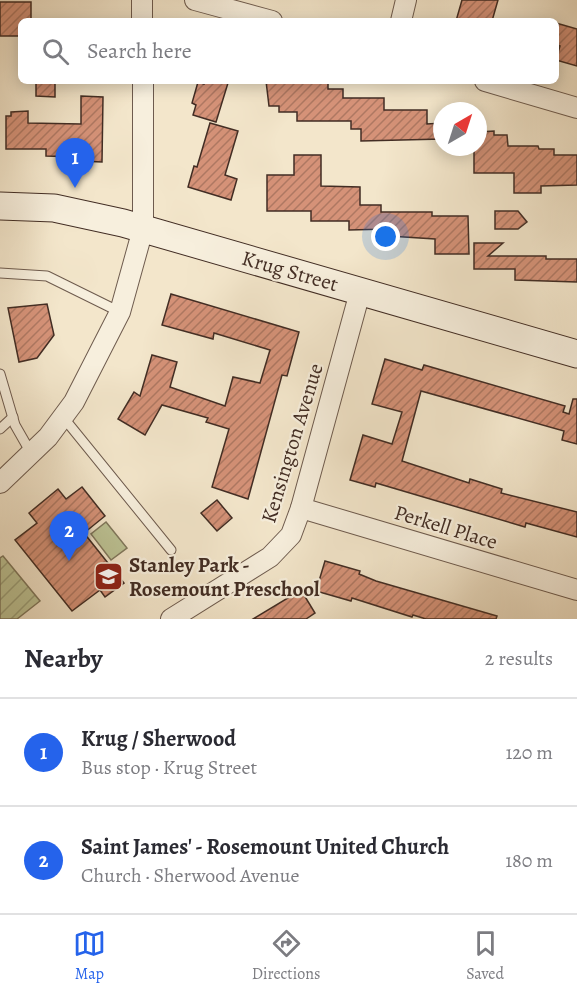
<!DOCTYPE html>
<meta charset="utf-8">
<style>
:root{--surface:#fff;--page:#f7f7f7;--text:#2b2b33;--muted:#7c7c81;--line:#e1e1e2;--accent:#2563eb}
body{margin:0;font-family:Alegreya,serif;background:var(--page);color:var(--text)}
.compass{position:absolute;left:433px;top:102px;width:54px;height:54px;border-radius:50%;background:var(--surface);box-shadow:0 3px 15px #0003;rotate:39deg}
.you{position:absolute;left:386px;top:237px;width:21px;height:21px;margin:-15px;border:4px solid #fff;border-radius:50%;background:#1a73e8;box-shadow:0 0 0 9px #1a73e833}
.badge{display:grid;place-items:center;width:39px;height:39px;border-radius:50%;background:var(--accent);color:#fff;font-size:20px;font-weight:700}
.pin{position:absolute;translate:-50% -50px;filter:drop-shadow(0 2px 3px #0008)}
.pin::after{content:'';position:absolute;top:32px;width:21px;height:18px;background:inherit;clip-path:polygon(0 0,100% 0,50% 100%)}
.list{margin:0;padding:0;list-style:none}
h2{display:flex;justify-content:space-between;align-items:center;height:78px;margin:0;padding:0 24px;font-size:26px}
h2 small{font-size:20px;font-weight:400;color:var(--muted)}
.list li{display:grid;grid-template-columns:39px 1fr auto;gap:18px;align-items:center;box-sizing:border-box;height:108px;padding:0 24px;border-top:2px solid var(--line)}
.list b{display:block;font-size:22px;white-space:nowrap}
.list p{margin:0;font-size:20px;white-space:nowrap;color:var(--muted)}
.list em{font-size:20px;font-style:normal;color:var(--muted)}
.icon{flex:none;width:33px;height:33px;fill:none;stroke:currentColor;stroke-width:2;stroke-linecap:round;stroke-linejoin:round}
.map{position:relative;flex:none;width:577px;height:619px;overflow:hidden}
.search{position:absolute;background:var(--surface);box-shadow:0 3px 15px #0003;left:18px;right:18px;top:18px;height:66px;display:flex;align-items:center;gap:15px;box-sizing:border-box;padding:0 21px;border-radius:9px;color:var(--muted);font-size:22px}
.sheet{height:294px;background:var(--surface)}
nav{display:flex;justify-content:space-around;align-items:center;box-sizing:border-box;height:84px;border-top:2px solid var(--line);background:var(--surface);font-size:16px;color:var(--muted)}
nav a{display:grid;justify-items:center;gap:3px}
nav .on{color:var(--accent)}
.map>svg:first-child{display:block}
.park{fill:#bdc496;stroke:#80785d;stroke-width:1.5}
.garden{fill:url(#garden-furrows);stroke:#80785d;stroke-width:1.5}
.building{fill:url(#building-hatch);stroke:#422d24;stroke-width:1.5}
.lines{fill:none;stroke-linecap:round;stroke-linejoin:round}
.lane-casing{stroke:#6e5b4e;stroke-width:11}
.street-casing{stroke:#6e5b4e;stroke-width:22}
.secondary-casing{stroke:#422d24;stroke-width:29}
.lane{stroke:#f7efdd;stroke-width:9}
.street{stroke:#f7efdd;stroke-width:20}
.secondary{stroke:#f7efdd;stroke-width:27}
.labels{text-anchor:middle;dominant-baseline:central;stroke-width:4.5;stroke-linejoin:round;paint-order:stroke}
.street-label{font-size:21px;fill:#422d24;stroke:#f7efdd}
.poi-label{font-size:21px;font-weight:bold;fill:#422d24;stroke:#f7efdd;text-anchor:start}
</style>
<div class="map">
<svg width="577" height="619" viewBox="0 0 577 619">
<defs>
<pattern id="garden-furrows" width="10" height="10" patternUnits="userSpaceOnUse" patternTransform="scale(1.5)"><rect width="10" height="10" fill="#bdc496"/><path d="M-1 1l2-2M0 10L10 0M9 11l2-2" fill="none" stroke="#9ba07a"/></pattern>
<pattern id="building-hatch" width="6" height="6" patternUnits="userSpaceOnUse" patternTransform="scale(1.5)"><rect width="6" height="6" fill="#d59278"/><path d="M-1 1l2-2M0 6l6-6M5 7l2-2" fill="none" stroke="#ae7862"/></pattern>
</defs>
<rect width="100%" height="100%" fill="#f3e6cb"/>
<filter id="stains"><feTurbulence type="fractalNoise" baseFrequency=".00333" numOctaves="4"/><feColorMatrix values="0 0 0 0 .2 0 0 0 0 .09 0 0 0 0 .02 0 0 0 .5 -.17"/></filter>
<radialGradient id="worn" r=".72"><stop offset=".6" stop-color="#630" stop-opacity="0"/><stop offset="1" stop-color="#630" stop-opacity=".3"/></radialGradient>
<polygon class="park" points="106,522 127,548 111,560 91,534"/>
<polygon class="garden" points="3,556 40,601 17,619 0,619 0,558"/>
<g class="building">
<polygon points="462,0 498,0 492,21 456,21"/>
<polygon points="0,2 31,2 31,21 21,21 21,36 0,36"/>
<polygon points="556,23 577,29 577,66 556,60 560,46 556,44"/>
<polygon points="36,81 55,81 55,97 36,96"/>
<polygon points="205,81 228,83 216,122 193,115 196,105 192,103 198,82 204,84"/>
<polygon points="266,81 328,82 328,89 343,89 343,98 384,98 384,110 427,110 427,124 442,123 442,139 361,141 361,129 351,129 351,121 297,121 297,112 279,112 279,106 269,106"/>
<polygon points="81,96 103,97 102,162 80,161 80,157 46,156 46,149 6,149 6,116 11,116 11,112 28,111 28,123 81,124"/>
<polygon points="210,123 238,131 225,175 237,179 231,200 188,187 194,166 197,167"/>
<polygon points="494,131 494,135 507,135 508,146 538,146 539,149 554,149 554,155 577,155 577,185 541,186 541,193 514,193 514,173 474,173 474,147 478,147 478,132"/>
<polygon points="294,155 321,155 321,186 360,187 360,205 381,205 381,212 432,212 432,216 468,216 469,254 435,254 435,239 389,236 389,229 349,230 349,221 311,221 311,211 267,211 267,175 294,175"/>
<polygon points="495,211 518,211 527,222 518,229 495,229"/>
<polygon points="474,243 503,243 488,256 546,256 546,259 577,259 577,282 515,280 515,269 474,269"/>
<polygon points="171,294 299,332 287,376 282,375 248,499 212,487 229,429 206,422 208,418 162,405 145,435 118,419 134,392 140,396 152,355 177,362 170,387 225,406 233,377 260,383 270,350 214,333 213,339 162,325"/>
<polygon points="47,304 54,335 37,358 19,362 8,308"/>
<polygon points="385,359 422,370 424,365 565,406 563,412 569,414 573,399 577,399 577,444 562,440 564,431 421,391 402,461 469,483 470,479 502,489 501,493 577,512 577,537 526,523 525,527 376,483 375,487 350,480 363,435 392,444 402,412 372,404"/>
<polygon points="82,487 105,516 84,533 124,583 105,597 100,590 72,611 15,540 37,523 29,513 58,489 66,499"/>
<polygon points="217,500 232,518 217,531 201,513"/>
<polygon points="325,561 360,571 359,574 376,581 497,616 496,619 426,619 413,615 412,617 352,598 351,601 316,591"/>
<polygon points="301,590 315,613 306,619 253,619"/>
</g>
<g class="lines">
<defs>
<g id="lane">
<polyline points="0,273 47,276 120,312"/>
<polyline points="0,374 15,425 31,453"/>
<polyline points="63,417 171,550"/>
<polyline points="0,429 13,417"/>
</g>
<g id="street">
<polyline points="142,0 142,21"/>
<polyline points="195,0 272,21"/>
<polyline points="401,21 406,0"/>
<polyline points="485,81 577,108"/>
<polyline points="0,483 48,437 74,402 120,312 143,229 143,81"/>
<polyline points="301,508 577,590"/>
<polyline points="171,619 270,557 291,535 301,508 360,292"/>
</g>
<polyline id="secondary" points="0,206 54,208 123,223 577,354"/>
</defs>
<use href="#lane" class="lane-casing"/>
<use href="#street" class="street-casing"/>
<use href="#secondary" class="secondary-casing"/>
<use href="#lane" class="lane"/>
<use href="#street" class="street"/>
<use href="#secondary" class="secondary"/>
</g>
<defs>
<symbol id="school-square" viewBox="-11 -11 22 22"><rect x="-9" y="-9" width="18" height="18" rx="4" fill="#8f2418" stroke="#f7efdd"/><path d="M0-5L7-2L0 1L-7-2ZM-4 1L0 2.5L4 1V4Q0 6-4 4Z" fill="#fff"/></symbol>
</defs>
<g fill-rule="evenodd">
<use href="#school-square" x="92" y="560" width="33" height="33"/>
</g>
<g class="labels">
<g class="street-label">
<text transform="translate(290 271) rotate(16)">Krug Street</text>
<text transform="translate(292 443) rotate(-73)">Kensington Avenue</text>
<text transform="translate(446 527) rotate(17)">Perkell Place</text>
</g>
<g class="poi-label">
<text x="129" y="565">Stanley Park -<tspan x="129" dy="24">Rosemount Preschool</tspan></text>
</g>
</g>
<rect width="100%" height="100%" filter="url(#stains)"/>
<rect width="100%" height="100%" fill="url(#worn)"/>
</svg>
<svg class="compass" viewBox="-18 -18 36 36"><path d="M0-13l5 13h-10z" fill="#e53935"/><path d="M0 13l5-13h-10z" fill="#7c7c81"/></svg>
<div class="you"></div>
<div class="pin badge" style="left:75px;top:188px">1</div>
<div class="pin badge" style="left:69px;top:561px">2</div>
<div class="search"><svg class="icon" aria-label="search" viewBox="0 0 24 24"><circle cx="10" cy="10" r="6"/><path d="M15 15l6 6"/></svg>Search here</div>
</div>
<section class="sheet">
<h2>Nearby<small>2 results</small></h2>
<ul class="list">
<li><span class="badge">1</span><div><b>Krug / Sherwood</b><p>Bus stop · Krug Street</p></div><em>120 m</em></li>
<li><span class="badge">2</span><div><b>Saint James' - Rosemount United Church</b><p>Church · Sherwood Avenue</p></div><em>180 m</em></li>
</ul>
</section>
<nav>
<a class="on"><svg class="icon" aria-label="map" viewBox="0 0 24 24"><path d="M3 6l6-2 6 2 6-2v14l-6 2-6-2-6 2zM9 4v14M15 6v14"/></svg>Map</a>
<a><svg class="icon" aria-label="directions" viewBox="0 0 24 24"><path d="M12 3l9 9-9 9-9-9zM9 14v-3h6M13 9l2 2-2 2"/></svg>Directions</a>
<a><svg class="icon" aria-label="saved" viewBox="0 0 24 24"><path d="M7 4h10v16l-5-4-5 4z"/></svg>Saved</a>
</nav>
